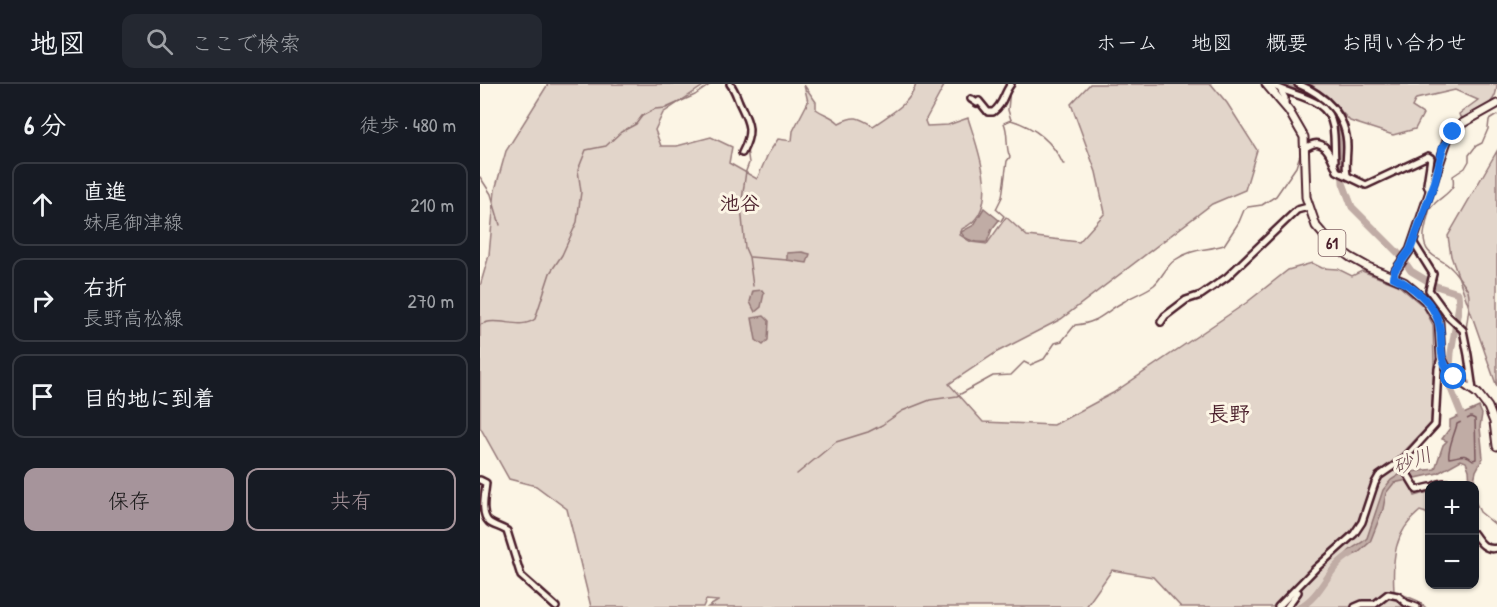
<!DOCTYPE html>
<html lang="ja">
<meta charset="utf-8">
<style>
:root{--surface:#171b24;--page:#242831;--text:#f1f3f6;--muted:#9ea1a6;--line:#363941;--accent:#a6949b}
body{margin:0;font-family:"Patrick Hand","Klee One",sans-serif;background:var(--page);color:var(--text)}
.controls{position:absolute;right:18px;bottom:18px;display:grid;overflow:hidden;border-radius:12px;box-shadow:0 2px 4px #0004}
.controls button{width:54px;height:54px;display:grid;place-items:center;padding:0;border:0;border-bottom:2px solid var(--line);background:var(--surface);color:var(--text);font:30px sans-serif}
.stop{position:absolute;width:18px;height:18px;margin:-14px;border:4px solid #1a73e8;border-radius:50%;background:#fff}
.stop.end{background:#1a73e8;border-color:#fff;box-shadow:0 2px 6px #0008}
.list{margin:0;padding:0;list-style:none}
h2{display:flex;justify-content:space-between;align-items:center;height:78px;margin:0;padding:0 24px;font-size:26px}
h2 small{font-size:20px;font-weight:400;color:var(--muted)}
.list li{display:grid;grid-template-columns:39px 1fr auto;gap:18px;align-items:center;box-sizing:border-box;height:84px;margin:0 12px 12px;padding:0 12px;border:2px solid var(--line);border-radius:12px}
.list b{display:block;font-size:22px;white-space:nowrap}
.list p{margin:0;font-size:20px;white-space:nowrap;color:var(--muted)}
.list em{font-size:20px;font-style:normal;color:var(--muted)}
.actions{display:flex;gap:12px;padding:18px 24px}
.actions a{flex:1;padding:14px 0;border:2px solid var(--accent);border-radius:12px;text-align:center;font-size:21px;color:var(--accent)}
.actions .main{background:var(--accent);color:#111}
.icon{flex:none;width:33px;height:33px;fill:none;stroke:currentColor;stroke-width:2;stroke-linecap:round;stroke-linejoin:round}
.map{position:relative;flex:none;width:1017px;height:523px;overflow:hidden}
header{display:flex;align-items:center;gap:36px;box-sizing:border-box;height:84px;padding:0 30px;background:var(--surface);border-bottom:2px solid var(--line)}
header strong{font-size:28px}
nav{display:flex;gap:33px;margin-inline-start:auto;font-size:21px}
.search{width:420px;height:54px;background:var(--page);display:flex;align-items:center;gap:15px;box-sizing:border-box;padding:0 21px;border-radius:12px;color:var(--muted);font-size:22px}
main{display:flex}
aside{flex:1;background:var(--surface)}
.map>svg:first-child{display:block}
.green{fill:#e2d5ca;stroke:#967a7a;stroke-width:1.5}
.water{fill:#c0aca5;stroke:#917474;stroke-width:1.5}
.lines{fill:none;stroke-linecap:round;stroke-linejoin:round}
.shore{stroke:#79575c;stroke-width:1.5}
.stream{stroke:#917474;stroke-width:1.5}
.river{stroke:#c0aca5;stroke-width:7}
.minor-casing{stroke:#4a1f2b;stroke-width:10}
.major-casing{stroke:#4a1f2b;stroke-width:11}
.minor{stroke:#fcf5e5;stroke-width:5}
.major{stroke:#fcf5e5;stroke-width:7}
.route{stroke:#1a73e8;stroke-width:8}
.labels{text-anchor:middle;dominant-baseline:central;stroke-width:6;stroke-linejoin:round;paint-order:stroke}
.shield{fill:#fcf5e5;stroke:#7f5f63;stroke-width:1.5}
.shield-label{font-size:16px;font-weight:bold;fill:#4a1f2b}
.neighbourhood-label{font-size:20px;font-weight:bold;fill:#4a1f2b;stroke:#fcf5e5}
.water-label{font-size:20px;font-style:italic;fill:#6d4950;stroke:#fcf5e5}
.quarter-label{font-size:21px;font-weight:bold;fill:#4a1f2b;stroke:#fcf5e5}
</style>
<header>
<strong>地図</strong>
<div class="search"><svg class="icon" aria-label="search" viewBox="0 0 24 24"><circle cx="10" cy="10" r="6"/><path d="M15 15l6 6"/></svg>ここで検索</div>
<nav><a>ホーム</a><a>地図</a><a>概要</a><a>お問い合わせ</a></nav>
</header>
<main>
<aside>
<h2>6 分<small>徒歩 · 480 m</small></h2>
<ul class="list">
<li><svg class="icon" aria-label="ahead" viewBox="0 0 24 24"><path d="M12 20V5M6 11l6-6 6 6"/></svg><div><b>直進</b><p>妹尾御津線</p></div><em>210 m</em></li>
<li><svg class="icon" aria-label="right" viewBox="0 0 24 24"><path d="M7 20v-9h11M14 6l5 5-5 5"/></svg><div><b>右折</b><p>長野高松線</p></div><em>270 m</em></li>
<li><svg class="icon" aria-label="arrive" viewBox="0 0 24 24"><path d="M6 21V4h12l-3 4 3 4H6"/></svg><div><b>目的地に到着</b></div></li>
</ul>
<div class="actions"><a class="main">保存</a><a>共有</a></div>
</aside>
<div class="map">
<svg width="1017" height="523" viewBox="0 0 1017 523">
<rect width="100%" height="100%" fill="#fcf5e5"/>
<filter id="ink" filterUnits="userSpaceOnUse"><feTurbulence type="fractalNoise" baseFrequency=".0167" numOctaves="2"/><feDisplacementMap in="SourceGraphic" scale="12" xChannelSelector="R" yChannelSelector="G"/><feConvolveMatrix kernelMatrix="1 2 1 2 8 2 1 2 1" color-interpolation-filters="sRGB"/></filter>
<g filter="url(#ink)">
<g class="green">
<path d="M68,0H226L183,29L175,46L181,62H197L231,53L252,63L249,79L277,95L288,70L298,55L312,57L313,47L328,18L324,1L336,18V25C344,31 351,31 359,39C375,31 378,33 393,42C408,31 431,20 436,0H465L445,37L447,42L468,41L488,34C498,66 523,127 482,145L480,151L491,158L507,160L526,133L547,152L599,158L625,129L616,88L591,20L610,0H731L747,19L777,66L765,106L732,120L581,235L517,268L469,300L503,338L574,341L633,309L766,219L808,186L832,179L842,184L858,185L872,192L882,187L918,201L943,222L953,241L954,277L951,339L919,373L935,412L949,408V433L946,429L940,427C914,448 912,475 914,507L938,517L945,523H701L673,493L632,486L606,523H228L238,517L226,516L223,523H111L87,425L56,402L29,395L0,343V202L9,171L15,106L26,67Z"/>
<path d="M830,0H1017C1017,22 1001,24 984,34L980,33L979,30L998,16L975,6L936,15L932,23L943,30L935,45L913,51L870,37L846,11Z"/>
<polygon points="1017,67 1017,303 971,172 968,152"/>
</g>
<g class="water">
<path d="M504,124L519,136L512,145L507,158C499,159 484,157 481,148L494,141Z"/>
<polygon points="322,168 330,170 327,179 307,176 307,169"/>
<polygon points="273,207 282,206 284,209 281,223 275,228 270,218"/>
<polygon points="284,232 289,237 288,256 283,261 276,256 272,234"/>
<path d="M999,323L1002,330L1000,343L1003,374L996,387L993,401H990L989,386L986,378L981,376L958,389L914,399L906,409L903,425L890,458L878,469L866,474L865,472C871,462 880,462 887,454L903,406L911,396L922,389L955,385L963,361L967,357L962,355L970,344V336Z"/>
</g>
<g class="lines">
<path class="shore" d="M991,333L995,335L996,375L993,376C984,368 979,373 969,374C967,366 975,349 977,340Z"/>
<g class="stream">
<polyline points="264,23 269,35"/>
<polyline points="805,27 821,57"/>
<path d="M531,36C554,43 573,58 583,80H585"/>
<polyline points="271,45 272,49 267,65 269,79 266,87 261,123 265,164 269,173 273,202"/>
<polyline points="0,93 11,110 20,141"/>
<path d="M521,137L524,132L516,125L522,113L527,77L530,73C525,64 529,50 524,39L531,36L528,26L530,4"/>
<polyline points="270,173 307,176"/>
<path d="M0,241C17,231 40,247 55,235L70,189L82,171L97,138L101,108L98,86L106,66L126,62L141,48L156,40L162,32L175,25L186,24L215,11L231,0"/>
<path d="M986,249C986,235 992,221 988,207C987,204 975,188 972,185C962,173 943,174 944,151C944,148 949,127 950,125C956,115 968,112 973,102C974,99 973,95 973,92L985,84L989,77V71L996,62L1002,59L1008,45L1009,36L1017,31"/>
<polyline points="984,265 986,280 988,283"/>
<path d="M317,390L356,358L388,348L402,341L422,327L450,316L477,312L513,292L531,291L544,278L550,281L564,275L575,259L582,257L595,241C620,239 625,227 645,217C654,211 665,208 674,201C682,194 686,182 695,176C713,164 725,167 744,161L759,138L764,126L768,123L782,121L796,112L816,83L821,68"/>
<polyline points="994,415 1000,428 1017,442"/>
</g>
<g class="river">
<polyline points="806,0 840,16 856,35 860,49 863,99 872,123 920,171 931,187 956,202 978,209 979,220 971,269 969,300 984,337"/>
<path d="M820,523C843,511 848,482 871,470"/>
</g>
<defs>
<g id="minor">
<path d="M250,0C255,6 256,11 259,18C269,39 274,46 262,69"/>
<path d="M790,0C812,13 848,12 853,43C855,54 854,66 855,77"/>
<path d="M818,0C845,11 867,31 867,63C867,73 865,81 867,91"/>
<polyline points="801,7 805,14 805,22"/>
<path d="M491,15L497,19L499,17L508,28H513C524,20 523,10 531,0"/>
<path d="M825,64C829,62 835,58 839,60C849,62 854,80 857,87L886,101L948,72L951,74L947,100L950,108"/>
<polyline points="933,158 953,190 949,206 968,232 983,246 988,271 993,306"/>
<polyline points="681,238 685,232 706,216 721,211 747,193 817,126 828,123"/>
<polyline points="920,378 937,406 950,403"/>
<path d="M0,396L6,399C5,410 0,430 9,438C14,442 21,443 27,447L41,492L76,523"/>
<path d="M954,402C960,399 967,397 972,402"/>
<path d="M994,450C1000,459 1006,467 1017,464"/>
<polyline points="798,523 835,485 874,450 882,438 895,399 899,392 925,374 955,341 958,285 961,274"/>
<polyline points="807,523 818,508"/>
<polyline points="875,523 882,520 895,520 908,510 918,512 926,519 937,523"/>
</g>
<g id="major">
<polyline points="786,0 809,27 824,53 826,113 836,142 848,156 870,173 888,183 924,198 945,216 959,238 961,273 965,281 974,293 998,310 1008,323 1014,338 1017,362"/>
<polyline points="913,193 916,186 930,166 968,54 983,39 1017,20"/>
</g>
</defs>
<use href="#minor" class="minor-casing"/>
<use href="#major" class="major-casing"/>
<use href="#minor" class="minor"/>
<use href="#major" class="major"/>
</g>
</g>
<g class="lines" filter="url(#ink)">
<path class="route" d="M973,48L963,63L955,98L930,166L915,186L913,193C932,202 954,218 959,240C964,261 956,275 974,293"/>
</g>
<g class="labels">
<rect class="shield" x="838.5" y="146" width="27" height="26" rx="4.5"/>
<g class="shield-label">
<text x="852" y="159">61</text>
</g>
<g class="neighbourhood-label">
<text x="260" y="118">池谷</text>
</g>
<g class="water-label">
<text transform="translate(932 376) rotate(-21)">砂川</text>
</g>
<g class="quarter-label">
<text x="749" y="329">長野</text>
</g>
</g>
</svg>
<div class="controls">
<button>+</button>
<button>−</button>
</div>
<div class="stop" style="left:974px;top:293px"></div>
<div class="stop end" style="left:973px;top:48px"></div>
</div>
</main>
